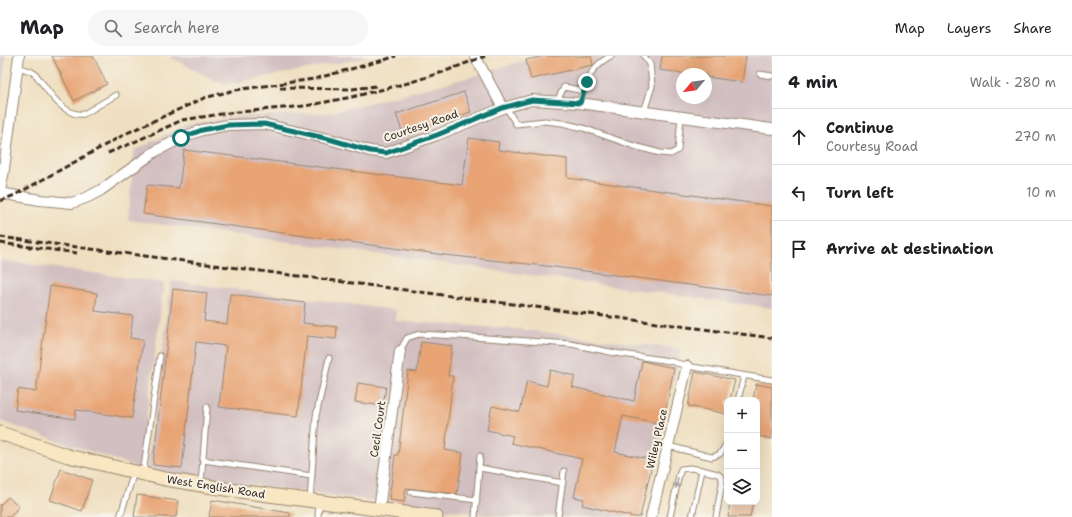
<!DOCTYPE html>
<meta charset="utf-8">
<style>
:root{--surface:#fff;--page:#f6f6f6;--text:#202124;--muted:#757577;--line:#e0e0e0}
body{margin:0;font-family:"Shantell Sans",sans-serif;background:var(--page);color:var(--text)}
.controls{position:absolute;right:12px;bottom:12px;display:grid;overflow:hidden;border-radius:8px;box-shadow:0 4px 16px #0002}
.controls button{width:36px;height:36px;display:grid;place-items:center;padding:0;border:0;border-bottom:1px solid var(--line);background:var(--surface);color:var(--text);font:20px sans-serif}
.compass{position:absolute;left:676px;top:12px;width:36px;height:36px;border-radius:50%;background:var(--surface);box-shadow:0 4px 16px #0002;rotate:241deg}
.stop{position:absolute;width:12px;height:12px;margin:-9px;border:3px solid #0f766e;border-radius:50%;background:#fff}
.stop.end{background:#0f766e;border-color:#fff;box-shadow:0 1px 4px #0008}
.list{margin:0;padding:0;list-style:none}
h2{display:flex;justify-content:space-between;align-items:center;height:52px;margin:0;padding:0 16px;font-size:17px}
h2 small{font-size:13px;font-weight:400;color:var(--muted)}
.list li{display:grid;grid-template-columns:26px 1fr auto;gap:12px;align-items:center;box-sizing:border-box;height:56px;padding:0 16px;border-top:1px solid var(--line)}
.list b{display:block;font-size:15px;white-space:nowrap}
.list p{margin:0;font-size:13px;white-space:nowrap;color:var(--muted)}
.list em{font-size:13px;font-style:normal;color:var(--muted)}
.icon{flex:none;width:22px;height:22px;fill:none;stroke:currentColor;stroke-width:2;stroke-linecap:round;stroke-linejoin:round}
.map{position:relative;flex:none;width:772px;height:461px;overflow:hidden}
header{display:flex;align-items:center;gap:24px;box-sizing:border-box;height:56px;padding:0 20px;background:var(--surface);border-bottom:1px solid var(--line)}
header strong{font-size:19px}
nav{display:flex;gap:22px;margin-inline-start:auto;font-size:14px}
.search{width:280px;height:36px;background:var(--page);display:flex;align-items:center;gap:10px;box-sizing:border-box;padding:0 14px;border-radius:22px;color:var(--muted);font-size:15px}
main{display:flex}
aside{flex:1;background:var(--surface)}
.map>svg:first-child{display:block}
.industrial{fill:#d2bfc1;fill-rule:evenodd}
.building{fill:#e8a475}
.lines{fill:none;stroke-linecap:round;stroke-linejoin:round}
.lane-casing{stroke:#95846f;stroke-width:7}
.street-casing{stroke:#95846f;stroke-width:12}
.secondary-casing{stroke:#95846f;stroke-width:15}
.lane{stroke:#fff;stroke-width:5}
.street{stroke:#fff;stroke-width:10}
.secondary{stroke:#f9e7c3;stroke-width:13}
.rail{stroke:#3b2a1e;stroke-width:3;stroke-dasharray:6 3;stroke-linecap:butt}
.oneway{fill:#a79f9a}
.route{stroke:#0f766e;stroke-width:5}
.labels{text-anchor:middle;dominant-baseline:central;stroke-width:4;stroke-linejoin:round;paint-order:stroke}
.street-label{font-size:11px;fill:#3b2a1e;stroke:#f7f3e8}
</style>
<header>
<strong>Map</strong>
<div class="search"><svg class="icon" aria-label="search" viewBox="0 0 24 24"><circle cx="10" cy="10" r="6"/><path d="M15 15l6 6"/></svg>Search here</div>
<nav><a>Map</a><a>Layers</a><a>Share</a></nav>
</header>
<main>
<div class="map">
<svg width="772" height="461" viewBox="0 0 772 461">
<rect width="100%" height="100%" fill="#f7f3e8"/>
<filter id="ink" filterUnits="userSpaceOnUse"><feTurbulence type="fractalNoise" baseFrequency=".025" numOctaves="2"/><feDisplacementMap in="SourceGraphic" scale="8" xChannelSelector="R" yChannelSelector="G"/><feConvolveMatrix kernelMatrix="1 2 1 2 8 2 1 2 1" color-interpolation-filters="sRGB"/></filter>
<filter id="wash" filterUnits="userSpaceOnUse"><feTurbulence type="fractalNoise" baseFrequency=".012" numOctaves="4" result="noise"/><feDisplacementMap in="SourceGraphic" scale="16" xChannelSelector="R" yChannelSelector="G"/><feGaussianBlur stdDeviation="0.9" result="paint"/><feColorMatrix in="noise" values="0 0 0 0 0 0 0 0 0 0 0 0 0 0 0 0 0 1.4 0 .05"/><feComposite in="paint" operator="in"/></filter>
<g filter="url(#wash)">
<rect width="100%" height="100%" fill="#efdfc0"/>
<g class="industrial">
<polygon points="0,0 6,0 0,46"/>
<polygon points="170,0 369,0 359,3 224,29 170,1"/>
<path d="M539,0H772V252L128,164L134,95L185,69L233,61L328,57L467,22ZM682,18H706V42H682Z"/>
<polygon points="0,204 164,227 140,412 0,365"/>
<polygon points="171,225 396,254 395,265 517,273 681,293 640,461 504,461 147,416"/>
</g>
<g id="blocks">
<g class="building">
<polygon points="52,0 93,0 107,28 74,45"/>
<polygon points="544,0 591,0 593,9 531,23 526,4"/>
<polygon points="662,0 746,0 742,26 706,21 706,18 688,18 660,14"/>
<polygon points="464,36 471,56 403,78 396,58"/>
<polygon points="469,82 499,86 498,94 567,103 567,122 772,150 772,240 555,211 445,199 143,158 147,129 179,132 184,94 462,129"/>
<polygon points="50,230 97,237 95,255 133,260 130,282 143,284 132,362 76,354 75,363 15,354 18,333 36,336"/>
<polygon points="173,233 207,237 204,265 227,268 230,238 305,247 303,267 337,271 336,283 307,280 298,360 219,351 226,290 196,286 182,412 153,409"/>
<polygon points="421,286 452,290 448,320 453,320 445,394 463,397 457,438 406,432 404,446 389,444 395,399 398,399 408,315 417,316"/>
<polygon points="642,305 674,312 663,368 623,360 615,396 653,404 640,461 634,461 582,449 584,443 574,441 582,403 511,387 513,380 487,374 492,350 520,356 527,325 547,330 550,314 575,320 572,331 634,345"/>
<polygon points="695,316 735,324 730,344 727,344 727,358 688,350"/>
<polygon points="358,327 386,331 383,350 355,346"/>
<polygon points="756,328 772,331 772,383 757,380 757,344 753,344"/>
<polygon points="61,413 92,424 82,455 50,444"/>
<polygon points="137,439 178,445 176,461 134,461"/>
<polygon points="8,441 19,450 10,461 0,461 0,449"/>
<polygon points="212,444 290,457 290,461 209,461"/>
<polygon points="730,446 753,446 750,461 728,461"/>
</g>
</g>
</g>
<g filter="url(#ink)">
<use href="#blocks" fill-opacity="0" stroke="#95846f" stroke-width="1"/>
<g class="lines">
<defs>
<g id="lane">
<polyline points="644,0 650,8 652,30 644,56"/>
<path d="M17,11C23,13 30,14 35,18C38,21 40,25 43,28C51,40 67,61 84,58L116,39"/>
<polyline points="760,18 772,20"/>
<polyline points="557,45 564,31 584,35"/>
<path d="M579,47C587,26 590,10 611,0"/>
<polyline points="506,51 516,68 545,65 562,67 583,72 634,90 660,97 671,98 678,94 681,61"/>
<polyline points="400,295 407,282 419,278 458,280 571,288 615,297 670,305 687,310 772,324"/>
<polyline points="738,344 744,320"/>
<polyline points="668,390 712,401 720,398 727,387"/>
<polyline points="203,404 312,420"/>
<polyline points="480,412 563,427"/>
<polyline points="143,418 160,300"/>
<polyline points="201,428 207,351"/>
<polyline points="411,436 477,444"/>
<polyline points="310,444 316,360 329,302"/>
<polyline points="120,461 134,416"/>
<polyline points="318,461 319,447"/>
<polyline points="475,461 480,400"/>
<polyline points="558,461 564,415"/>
<polyline points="670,461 679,419 681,413 690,412 702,414"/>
<polyline points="692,461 702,414 718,418 722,422 722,427 716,461"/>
</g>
<g id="street">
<polyline points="475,0 503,52"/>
<polyline points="0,134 3,120 19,0"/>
<polyline points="0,137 40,144 72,147 88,141 101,134 156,95 181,82 202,74 228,69 264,68 329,83 370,95 386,97 437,79 503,52 532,44 579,47 653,57 772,73"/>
<polyline points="379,454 400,295"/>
<polyline points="651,461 687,310"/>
</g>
<polyline id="secondary" points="0,377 68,400 165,423 231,434 436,461"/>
</defs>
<use href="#lane" class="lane-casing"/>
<use href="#street" class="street-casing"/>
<use href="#secondary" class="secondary-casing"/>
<use href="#lane" class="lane"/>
<use href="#street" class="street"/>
<use href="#secondary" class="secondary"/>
<g class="rail">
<polyline points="280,32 352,33 376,30"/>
<polyline points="108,97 132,87 182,64 228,57 305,50 352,41 408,27 443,16 485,0"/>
<polyline points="0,145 15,139 127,77 204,42 235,34 314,23 384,4 396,0"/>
<polyline points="0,181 772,282"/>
<polyline points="0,187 77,197"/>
</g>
</g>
<defs><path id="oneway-solid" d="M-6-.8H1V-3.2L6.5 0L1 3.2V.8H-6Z"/></defs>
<use class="oneway" href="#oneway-solid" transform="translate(677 427) rotate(102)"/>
</g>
<g class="lines" filter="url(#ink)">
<polyline class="route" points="181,82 202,74 228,69 264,68 329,83 370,95 386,97 437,79 502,52 532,44 580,47 587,26"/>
</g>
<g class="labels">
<g class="street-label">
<text transform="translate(421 70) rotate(-19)">Courtesy Road</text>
<text transform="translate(378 373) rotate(-82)">Cecil Court</text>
<text transform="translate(657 383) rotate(-77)">Wiley Place</text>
<text transform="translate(216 431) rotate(9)">West English Road</text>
</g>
</g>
</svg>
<div class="controls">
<button>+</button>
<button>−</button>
<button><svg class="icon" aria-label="layers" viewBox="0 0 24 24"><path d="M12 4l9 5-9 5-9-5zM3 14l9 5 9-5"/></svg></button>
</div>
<svg class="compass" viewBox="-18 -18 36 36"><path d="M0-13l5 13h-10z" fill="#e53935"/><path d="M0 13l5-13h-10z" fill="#757577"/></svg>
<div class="stop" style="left:181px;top:82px"></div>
<div class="stop end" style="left:587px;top:26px"></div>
</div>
<aside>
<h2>4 min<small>Walk · 280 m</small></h2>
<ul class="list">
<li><svg class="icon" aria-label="ahead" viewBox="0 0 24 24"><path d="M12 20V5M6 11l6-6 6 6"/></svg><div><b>Continue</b><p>Courtesy Road</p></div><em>270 m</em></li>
<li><svg class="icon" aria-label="left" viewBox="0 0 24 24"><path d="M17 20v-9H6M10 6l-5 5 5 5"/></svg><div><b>Turn left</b></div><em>10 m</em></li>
<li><svg class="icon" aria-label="arrive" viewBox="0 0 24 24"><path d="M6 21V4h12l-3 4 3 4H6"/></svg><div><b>Arrive at destination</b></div></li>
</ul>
</aside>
</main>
